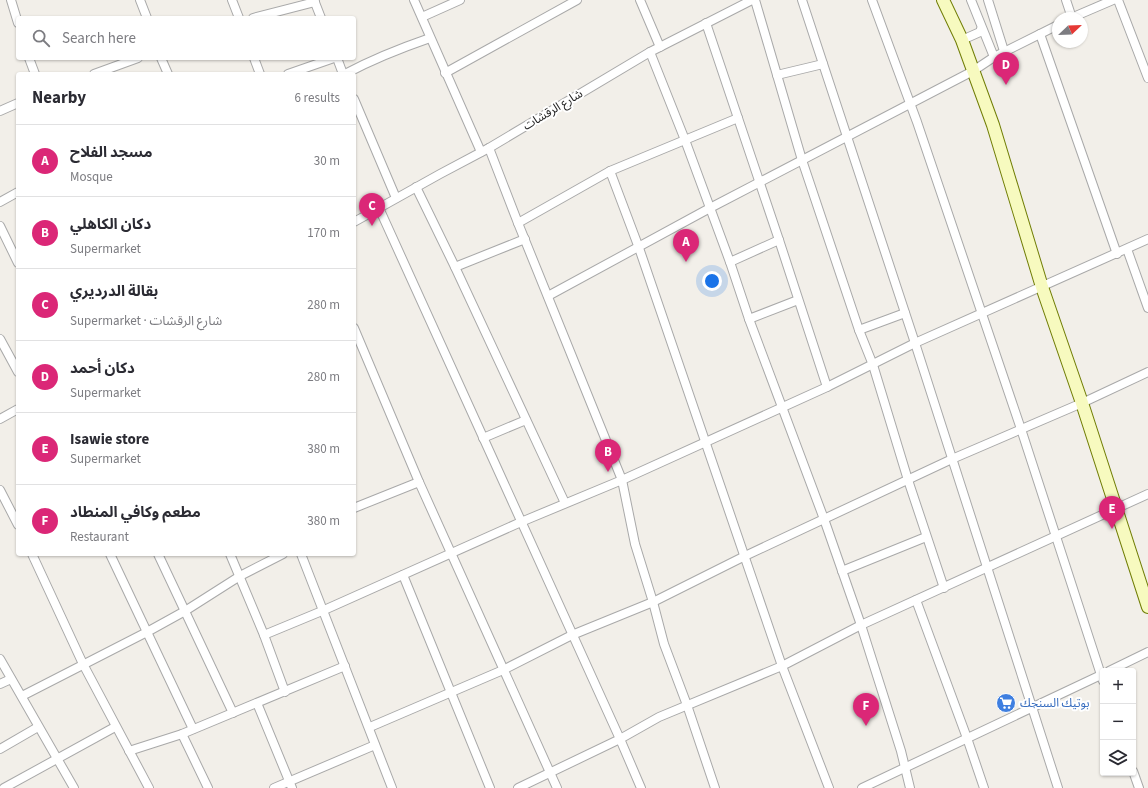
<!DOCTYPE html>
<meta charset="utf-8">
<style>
:root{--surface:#fff;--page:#f7f7f7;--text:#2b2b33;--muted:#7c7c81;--line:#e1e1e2;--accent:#db2777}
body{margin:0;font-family:"Source Sans 3","Noto Sans Arabic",sans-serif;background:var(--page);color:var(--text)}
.controls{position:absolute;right:12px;bottom:12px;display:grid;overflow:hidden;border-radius:4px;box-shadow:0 1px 3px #0004}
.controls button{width:36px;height:36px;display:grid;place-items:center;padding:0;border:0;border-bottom:1px solid var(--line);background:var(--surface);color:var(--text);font:20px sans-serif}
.compass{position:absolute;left:1052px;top:12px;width:36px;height:36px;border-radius:50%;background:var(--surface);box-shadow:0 1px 3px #0004;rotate:67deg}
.you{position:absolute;left:712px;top:281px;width:14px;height:14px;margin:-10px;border:3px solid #fff;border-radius:50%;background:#1a73e8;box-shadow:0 0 0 6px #1a73e833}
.badge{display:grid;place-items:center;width:26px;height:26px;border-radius:50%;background:var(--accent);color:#fff;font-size:13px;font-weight:700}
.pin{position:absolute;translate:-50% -33px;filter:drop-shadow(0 1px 2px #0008)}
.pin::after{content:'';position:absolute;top:21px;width:14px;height:12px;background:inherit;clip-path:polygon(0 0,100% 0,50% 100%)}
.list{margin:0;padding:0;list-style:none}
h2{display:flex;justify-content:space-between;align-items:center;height:52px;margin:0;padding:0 16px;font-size:17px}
h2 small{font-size:13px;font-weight:400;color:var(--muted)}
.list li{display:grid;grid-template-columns:26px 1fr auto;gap:12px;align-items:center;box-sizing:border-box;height:72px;padding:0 16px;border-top:1px solid var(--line)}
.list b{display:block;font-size:15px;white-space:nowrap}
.list p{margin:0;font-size:13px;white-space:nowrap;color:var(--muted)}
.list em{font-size:13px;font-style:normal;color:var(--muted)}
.icon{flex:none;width:22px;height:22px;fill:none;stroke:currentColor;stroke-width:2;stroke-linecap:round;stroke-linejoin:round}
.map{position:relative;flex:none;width:1148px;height:788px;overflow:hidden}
.search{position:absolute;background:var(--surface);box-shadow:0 1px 3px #0004;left:16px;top:16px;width:340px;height:44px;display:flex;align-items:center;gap:10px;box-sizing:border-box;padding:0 14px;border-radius:4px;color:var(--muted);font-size:15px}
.panel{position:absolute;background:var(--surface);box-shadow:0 1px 3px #0004;left:16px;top:72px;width:340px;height:484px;border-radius:4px}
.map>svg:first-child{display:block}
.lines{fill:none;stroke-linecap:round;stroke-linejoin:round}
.street-casing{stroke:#a9a9a9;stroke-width:10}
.secondary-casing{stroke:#707d05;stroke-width:14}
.street{stroke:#fff;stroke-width:8}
.secondary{stroke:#f7fabf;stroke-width:12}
.labels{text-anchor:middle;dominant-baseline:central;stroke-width:4;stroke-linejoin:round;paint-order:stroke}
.street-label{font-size:12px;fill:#222;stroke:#fff}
.shop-label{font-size:12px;fill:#366cbe;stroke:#fff;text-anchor:start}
</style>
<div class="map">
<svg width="1148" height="788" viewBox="0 0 1148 788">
<rect width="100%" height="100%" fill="#f2efe9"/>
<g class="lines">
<defs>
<g id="street">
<polyline points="11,0 18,23"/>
<polyline points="140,0 147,18"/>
<polyline points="232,0 239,18"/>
<polyline points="314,0 321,18"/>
<polyline points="414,0 481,152"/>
<polyline points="640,0 660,47"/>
<polyline points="755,0 802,160 859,330 873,365 908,480 944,588"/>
<polyline points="802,0 915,343 1058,788"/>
<polyline points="872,0 917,122 1021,429 1103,681"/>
<polyline points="971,0 994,57"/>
<polyline points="988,0 1004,51"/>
<polyline points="1066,0 1072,18"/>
<polyline points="1118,0 1148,78"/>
<polyline points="422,17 460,0"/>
<polyline points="253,18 315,2"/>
<polyline points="1071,18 1113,0"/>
<polyline points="706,23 779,240 827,387"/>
<polyline points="1040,34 1117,254"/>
<polyline points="962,40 980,32 981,29"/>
<polyline points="650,52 685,140 730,262 749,319 824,519 861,625 901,751 910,788"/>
<polyline points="29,58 35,74"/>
<polyline points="161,58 168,74"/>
<polyline points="254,58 260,74"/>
<polyline points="337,58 343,74"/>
<polyline points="445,73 577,0"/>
<polyline points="94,74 138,58"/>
<polyline points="288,74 334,58"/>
<path d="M345,74C373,59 401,48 430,38"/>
<polyline points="777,75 823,64"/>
<polyline points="354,99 396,198"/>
<polyline points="0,111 18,103"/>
<polyline points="489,148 518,223 622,480 635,544 653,602 664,644 687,705 715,788"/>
<polyline points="610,171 639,248 782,666 829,788"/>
<polyline points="416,187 455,267 565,503"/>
<polyline points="0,202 18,192"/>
<polyline points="379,208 620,739 641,788"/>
<polyline points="354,222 440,174 489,148 650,52 752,0"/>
<polyline points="518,223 610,171 738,118"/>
<polyline points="0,226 18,263"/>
<polyline points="1127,249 1148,308"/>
<polyline points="730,262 779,240"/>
<polyline points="455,267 525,239"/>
<polyline points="548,296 710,208 973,71 994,57 1058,25"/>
<polyline points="749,319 798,300"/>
<polyline points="354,328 419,482 557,788"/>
<polyline points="859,330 905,313"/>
<polyline points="0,339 18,372"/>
<polyline points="0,419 18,409"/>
<polyline points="483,438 526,420"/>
<polyline points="0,490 18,525"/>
<polyline points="354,508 419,482"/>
<polyline points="32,554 83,664 149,788"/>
<polyline points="110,554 193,729"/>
<polyline points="158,554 233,713"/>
<polyline points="230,554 264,635 285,692"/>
<polyline points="301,554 392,788"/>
<polyline points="842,571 926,537"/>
<polyline points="403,575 490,788"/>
<polyline points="916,600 967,738 984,788"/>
<polyline points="264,635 322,611 521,522 622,480 827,387 915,343 1148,239"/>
<polyline points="0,659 74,788"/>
<polyline points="1109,671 1148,652"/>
<polyline points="0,684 11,679"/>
<polyline points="22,696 147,632 185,611 240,576 283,554"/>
<polyline points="257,703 292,788"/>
<polyline points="370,727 503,670 572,635 653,602 745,556 952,459 1082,403 1148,372"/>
<polyline points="182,734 208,788"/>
<polyline points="0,749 38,727"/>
<polyline points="129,751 182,734 345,666"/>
<polyline points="1133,771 1139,788"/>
<polyline points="4,788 115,727"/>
<polyline points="274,788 375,745"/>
<polyline points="518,788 620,739 659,717 782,666 861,625 1148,494"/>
<polyline points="862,788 1103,674"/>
</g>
<polyline id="secondary" points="943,0 962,40 993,125 1042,287 1082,403 1148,607"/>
</defs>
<use href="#street" class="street-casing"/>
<use href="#secondary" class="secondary-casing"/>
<use href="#street" class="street"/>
<use href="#secondary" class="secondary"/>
</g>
<defs>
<symbol id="supermarket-disc" viewBox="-11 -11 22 22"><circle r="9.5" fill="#3f7fe0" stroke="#fff"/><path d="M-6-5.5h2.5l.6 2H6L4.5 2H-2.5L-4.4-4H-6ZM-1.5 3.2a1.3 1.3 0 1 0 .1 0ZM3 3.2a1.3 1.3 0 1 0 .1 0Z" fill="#fff"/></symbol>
</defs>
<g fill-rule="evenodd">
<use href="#supermarket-disc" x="995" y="692" width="22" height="22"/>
</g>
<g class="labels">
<g class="street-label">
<text transform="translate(553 110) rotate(-31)">شارع الرقشات</text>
</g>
<g class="shop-label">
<text x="1020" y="703">بوتيك السنجك</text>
</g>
</g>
</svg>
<div class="controls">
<button>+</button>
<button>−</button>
<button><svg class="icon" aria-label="layers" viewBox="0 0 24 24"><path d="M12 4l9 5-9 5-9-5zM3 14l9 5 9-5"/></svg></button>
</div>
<svg class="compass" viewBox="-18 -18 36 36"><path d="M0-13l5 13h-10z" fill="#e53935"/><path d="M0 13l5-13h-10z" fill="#7c7c81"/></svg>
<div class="you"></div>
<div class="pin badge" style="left:686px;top:262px">A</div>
<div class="pin badge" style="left:608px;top:472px">B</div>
<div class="pin badge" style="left:372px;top:226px">C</div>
<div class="pin badge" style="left:1006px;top:85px">D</div>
<div class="pin badge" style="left:1112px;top:529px">E</div>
<div class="pin badge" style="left:866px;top:726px">F</div>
<div class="search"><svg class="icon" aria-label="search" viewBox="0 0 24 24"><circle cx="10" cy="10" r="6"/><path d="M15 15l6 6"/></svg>Search here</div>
<section class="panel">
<h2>Nearby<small>6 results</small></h2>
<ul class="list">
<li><span class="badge">A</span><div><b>مسجد الفلاح</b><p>Mosque</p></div><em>30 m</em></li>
<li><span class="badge">B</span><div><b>دكان الكاهلي</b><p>Supermarket</p></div><em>170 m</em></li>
<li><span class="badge">C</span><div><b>بقالة الدرديري</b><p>Supermarket · شارع الرقشات</p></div><em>280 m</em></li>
<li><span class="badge">D</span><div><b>دكان أحمد</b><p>Supermarket</p></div><em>280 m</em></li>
<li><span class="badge">E</span><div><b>Isawie store</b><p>Supermarket</p></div><em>380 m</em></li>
<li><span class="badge">F</span><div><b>مطعم وكافي المنطاد</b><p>Restaurant</p></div><em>380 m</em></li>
</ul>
</section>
</div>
